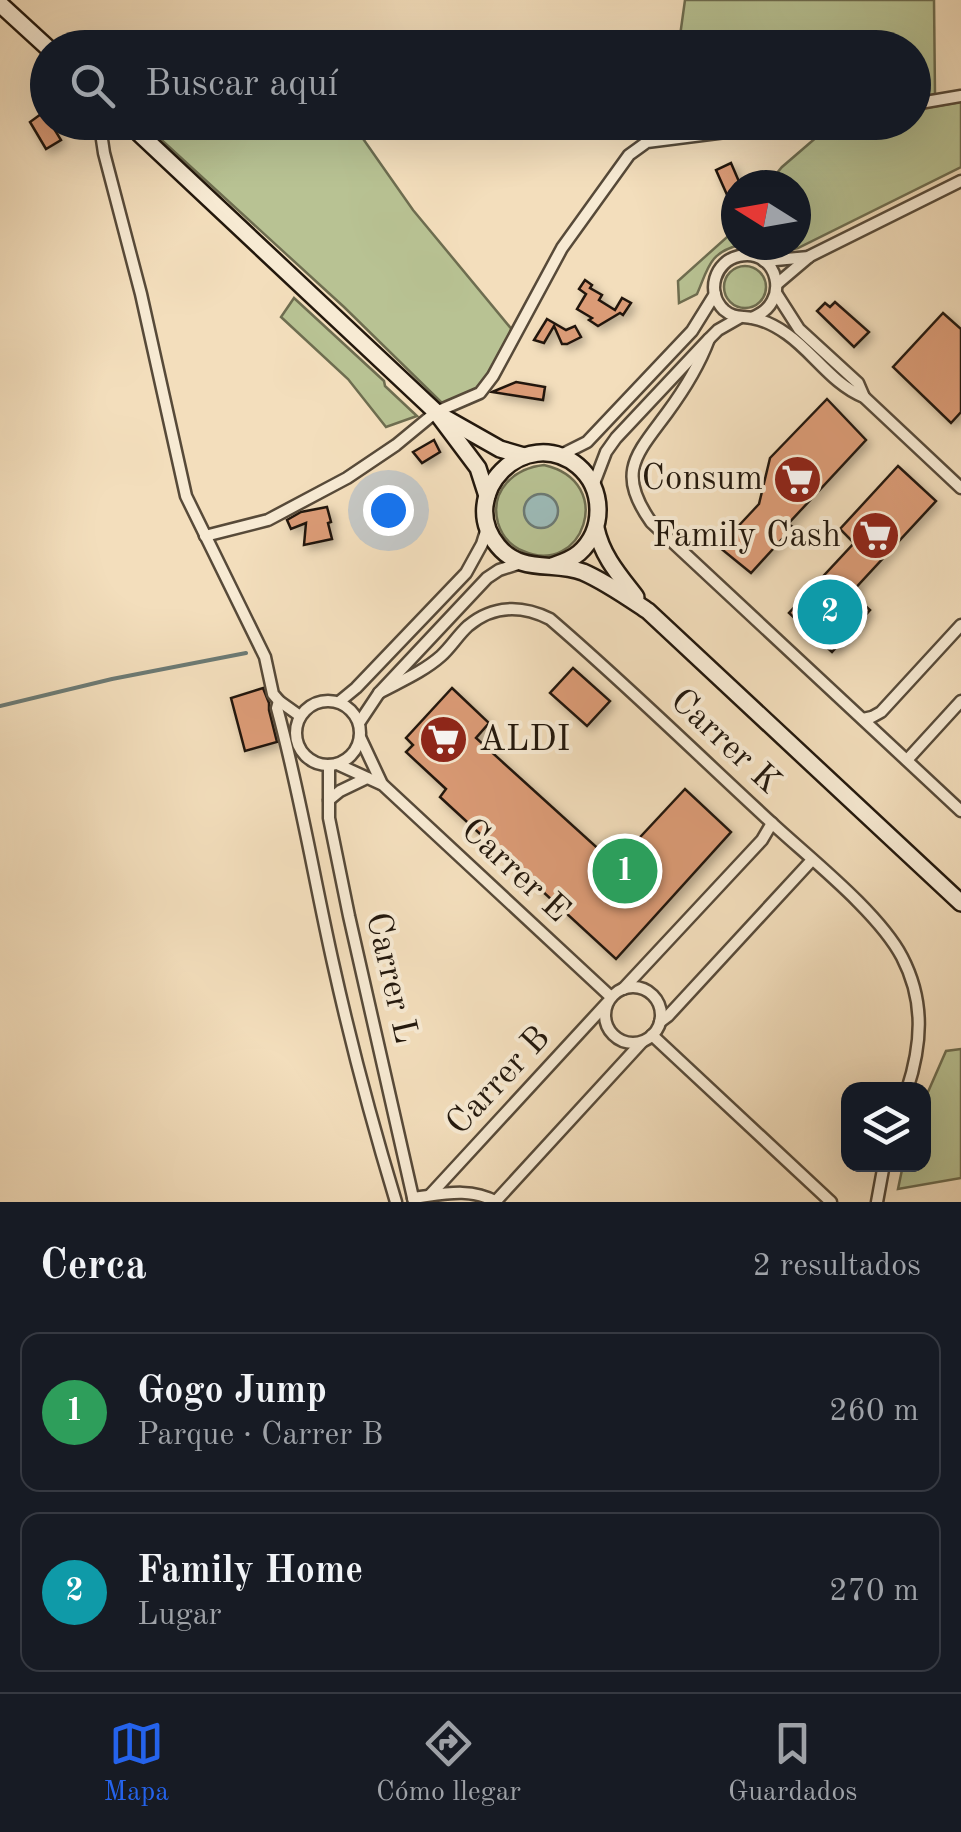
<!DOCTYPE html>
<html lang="es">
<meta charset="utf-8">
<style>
:root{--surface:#171b24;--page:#242831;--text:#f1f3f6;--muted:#9ea1a6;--line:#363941;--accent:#2563eb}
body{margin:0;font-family:"Old Standard TT",serif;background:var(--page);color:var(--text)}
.controls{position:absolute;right:30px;bottom:30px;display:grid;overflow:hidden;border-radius:20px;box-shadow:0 10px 40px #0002}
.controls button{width:90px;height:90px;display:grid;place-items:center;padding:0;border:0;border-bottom:2px solid var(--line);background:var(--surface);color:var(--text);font:50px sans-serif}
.compass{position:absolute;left:721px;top:170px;width:90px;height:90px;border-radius:50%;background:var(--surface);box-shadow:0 10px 40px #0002;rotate:281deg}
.you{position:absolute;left:388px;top:510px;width:35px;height:35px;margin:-25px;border:8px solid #fff;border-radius:50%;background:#1a73e8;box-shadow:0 0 0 15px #1a73e833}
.badge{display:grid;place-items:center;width:65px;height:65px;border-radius:50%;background:var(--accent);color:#fff;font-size:32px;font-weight:700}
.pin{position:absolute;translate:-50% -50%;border:5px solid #fff;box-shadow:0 2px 10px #0006}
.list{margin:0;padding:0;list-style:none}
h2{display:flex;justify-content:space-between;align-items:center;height:130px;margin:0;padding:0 40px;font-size:42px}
h2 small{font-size:32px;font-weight:400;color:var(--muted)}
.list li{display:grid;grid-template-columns:65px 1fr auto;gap:30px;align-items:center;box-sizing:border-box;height:160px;margin:0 20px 20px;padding:0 20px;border:2px solid var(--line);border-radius:20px}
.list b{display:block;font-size:38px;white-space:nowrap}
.list p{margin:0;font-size:32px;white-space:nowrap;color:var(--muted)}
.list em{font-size:32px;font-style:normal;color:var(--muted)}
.icon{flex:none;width:55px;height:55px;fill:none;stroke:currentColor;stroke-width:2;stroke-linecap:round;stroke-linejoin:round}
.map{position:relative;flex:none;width:961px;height:1202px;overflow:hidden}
.search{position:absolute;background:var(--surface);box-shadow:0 10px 40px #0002;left:30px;right:30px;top:30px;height:110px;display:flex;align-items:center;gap:25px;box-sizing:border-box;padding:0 35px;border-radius:55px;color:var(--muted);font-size:38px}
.sheet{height:490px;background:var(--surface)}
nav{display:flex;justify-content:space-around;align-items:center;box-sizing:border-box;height:140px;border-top:2px solid var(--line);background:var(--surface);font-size:28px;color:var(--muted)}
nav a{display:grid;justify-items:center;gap:5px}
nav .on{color:var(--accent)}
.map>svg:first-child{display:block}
.green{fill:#b8c293;stroke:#6e6d50;stroke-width:2.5}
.water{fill:#9dbbb8;stroke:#6c7a74;stroke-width:2.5}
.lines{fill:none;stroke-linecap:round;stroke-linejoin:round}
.stream{stroke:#6c7a74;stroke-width:4}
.building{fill:#db9b76;stroke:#23180d;stroke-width:2.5;filter:url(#shadow)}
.minor-casing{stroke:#574a39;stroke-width:15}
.secondary-casing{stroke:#23180d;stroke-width:20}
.minor{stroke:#f7ead3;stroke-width:10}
.secondary{stroke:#f7ead3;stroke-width:15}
.labels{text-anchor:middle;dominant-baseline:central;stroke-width:8;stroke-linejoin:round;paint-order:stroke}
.poi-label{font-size:35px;fill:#23180d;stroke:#f7ead3;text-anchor:end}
.street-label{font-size:35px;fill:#23180d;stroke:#f7ead3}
</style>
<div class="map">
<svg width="961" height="1202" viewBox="0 0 961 1202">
<defs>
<filter id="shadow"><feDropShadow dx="4.5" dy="4.5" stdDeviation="5" flood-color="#0004"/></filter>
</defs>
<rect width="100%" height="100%" fill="#f3debc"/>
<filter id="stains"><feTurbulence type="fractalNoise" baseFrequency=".002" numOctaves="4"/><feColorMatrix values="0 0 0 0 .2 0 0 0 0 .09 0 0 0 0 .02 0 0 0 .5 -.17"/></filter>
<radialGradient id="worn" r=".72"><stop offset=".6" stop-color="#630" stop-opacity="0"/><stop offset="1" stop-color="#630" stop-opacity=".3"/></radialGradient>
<g class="green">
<polygon points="685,0 934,0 935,94 914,99 914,48 691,48 690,45 679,43"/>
<polygon points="961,102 961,167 798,248 781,252 748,245 796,245 796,185 767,185 782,167 833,123 914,122 914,110"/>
<path d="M143,123H352L413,210L514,332C506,346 496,371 486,382C476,393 455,402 442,403L344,307Z"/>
<path d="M736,229V245H740C709,252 708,269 697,294L679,303L678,281Z"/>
<circle cx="745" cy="287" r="21"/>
<polygon points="294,298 384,381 385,386 417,416 386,427 348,379 281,317"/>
<path d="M544,465C618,482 582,578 523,551C511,546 502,536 498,523C489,490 515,468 544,465Z"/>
<polygon points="961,1049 961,1178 898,1189 903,1165 924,1164 924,1101 946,1051"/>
</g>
<circle class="water" cx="541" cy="511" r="17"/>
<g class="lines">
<polyline class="stream" points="0,706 112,679 246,653"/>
</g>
<g class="building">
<polygon points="48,109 48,122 50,122 61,140 46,149 30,122"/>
<polygon points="731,163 740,184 736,185 736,215 716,170"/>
<polygon points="585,280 592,285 590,288 602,295 599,300 615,310 622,298 631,303 623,315 620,313 598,326 589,320 592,318 577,309 586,294 579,289"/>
<polygon points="835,302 869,332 854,347 817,311 825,303 830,307"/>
<polygon points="943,313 961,329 961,412 951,423 893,367"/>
<polygon points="547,319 566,330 575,326 581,337 567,344 562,344 554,326 544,343 534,340"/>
<polygon points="516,382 545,387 543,400 492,392"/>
<polygon points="827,399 866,440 788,524 793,527 751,573 719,547 719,538 723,534 730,535 759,504 770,458"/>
<polygon points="434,440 440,452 422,463 413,452"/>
<polygon points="898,466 936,501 851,593 870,610 832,652 789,613 854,543 840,529"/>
<polygon points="327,507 331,522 328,523 332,539 304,545 306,523 291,529 287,520 301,512"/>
<polygon points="573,668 610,701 587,726 550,693"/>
<polygon points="263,688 269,703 269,710 277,742 245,751 231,698"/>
<polygon points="452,688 489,723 476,738 615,864 685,789 731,832 616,959 440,797 446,789 406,752 413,745 406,738"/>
</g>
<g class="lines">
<defs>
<g id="minor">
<polyline points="914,104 961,96"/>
<polyline points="103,122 101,133 104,153 141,294 186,496 265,657 273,694 279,701 300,716"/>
<polyline points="764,261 809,257"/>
<polyline points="777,284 810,256 961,181"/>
<polyline points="776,293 799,329 858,383 864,397"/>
<path d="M751,318C793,304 778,247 739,256C715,261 705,292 724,310C733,318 741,316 752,318C764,320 777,327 787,334C814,353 832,384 864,397L961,488"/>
<path d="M709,339C699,366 684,390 667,413C636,455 616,472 651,522L961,811"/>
<polyline points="559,456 587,442 692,331 715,294"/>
<polyline points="593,486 606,452 616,438 709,339 718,330 739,318"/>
<polyline points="205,536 268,520 347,478 396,445 436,412 480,393 493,376 562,248 629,155 647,142 804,122"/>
<path d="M379,693C399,682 423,672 441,656C451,647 458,635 468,626C493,605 522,605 550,619C627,685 700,757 775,826C812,860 879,913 902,957C925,1001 922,1044 907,1090"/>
<circle cx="328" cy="733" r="32"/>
<path d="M279,701L277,708C300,793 314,878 333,963C351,1044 372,1123 396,1202"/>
<polyline points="339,702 356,688 466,573 482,544 487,528"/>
<polyline points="863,719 872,717 881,712 961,625"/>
<polyline points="359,723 379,693 487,578 499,570 521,563"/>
<polyline points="360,737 382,784"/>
<polyline points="907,760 961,701"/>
<polyline points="337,764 383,785 611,997"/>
<polyline points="329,765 329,818 349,916 414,1202"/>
<polyline points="329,800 340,791 367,778"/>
<circle cx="633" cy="1015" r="28"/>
<polyline points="623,989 762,840 772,823"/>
<polyline points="660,1022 668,1016 812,860"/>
<polyline points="652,1035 831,1202"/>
<polyline points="430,1195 607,1003"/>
<path d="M413,1198C444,1194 469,1187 497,1202"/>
<polyline points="496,1201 642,1042"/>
<polyline points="877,1202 884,1164"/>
</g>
<g id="secondary">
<polyline points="0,4 48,48"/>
<polyline points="127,122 436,412 478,468 487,496"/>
<polyline points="447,419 500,449 524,456"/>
<path d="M596,528C602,556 619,575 636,597"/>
<path d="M552,566C561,563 571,560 579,553C605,530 604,488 578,466C525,423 455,495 498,546C521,574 553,561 583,572C606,582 627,597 648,611L961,903"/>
</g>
</defs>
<use href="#minor" class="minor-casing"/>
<use href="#secondary" class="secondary-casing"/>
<use href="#minor" class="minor"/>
<use href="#secondary" class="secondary"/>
</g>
<defs>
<symbol id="supermarket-disc" viewBox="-11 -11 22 22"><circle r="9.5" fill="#8f2418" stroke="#f7ead3"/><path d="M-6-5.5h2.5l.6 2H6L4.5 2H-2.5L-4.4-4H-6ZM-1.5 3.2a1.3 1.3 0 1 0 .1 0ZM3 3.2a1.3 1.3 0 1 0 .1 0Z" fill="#fff"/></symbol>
</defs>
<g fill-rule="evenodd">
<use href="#supermarket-disc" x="770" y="452" width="55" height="55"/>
<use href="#supermarket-disc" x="848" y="508" width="55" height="55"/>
<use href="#supermarket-disc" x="416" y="712" width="55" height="55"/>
</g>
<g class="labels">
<g class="poi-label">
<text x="763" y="479">Consum</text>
<text x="841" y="536">Family Cash</text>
<text x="479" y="740" text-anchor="start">ALDI</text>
</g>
<g class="street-label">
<text transform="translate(725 742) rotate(43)">Carrer K</text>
<text transform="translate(515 871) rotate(43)">Carrer E</text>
<text transform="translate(391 978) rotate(77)">Carrer L</text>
<text transform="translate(499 1081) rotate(-47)">Carrer B</text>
</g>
</g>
<rect width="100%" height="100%" filter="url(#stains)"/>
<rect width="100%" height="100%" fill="url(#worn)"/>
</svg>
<div class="controls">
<button><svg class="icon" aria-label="layers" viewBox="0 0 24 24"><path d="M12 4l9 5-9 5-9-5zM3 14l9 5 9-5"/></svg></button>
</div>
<svg class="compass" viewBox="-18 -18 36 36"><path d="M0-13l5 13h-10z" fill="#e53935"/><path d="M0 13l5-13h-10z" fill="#9ea1a6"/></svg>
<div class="you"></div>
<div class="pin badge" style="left:625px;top:871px;background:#2e9e5b">1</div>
<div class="pin badge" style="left:830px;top:612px;background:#0f9aa8">2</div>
<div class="search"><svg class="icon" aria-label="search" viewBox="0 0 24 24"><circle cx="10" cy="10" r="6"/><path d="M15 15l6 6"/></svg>Buscar aquí</div>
</div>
<section class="sheet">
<h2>Cerca<small>2 resultados</small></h2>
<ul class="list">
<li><span class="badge" style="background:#2e9e5b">1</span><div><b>Gogo Jump</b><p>Parque · Carrer B</p></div><em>260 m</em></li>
<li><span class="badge" style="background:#0f9aa8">2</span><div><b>Family Home</b><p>Lugar</p></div><em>270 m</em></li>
</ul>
</section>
<nav>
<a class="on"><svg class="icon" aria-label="map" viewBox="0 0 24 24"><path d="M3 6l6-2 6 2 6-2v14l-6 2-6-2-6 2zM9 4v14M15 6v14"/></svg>Mapa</a>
<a><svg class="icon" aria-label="directions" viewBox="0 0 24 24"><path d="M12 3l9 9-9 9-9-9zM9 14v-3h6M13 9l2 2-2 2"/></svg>Cómo llegar</a>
<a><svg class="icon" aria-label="saved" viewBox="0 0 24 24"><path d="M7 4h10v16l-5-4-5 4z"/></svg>Guardados</a>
</nav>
